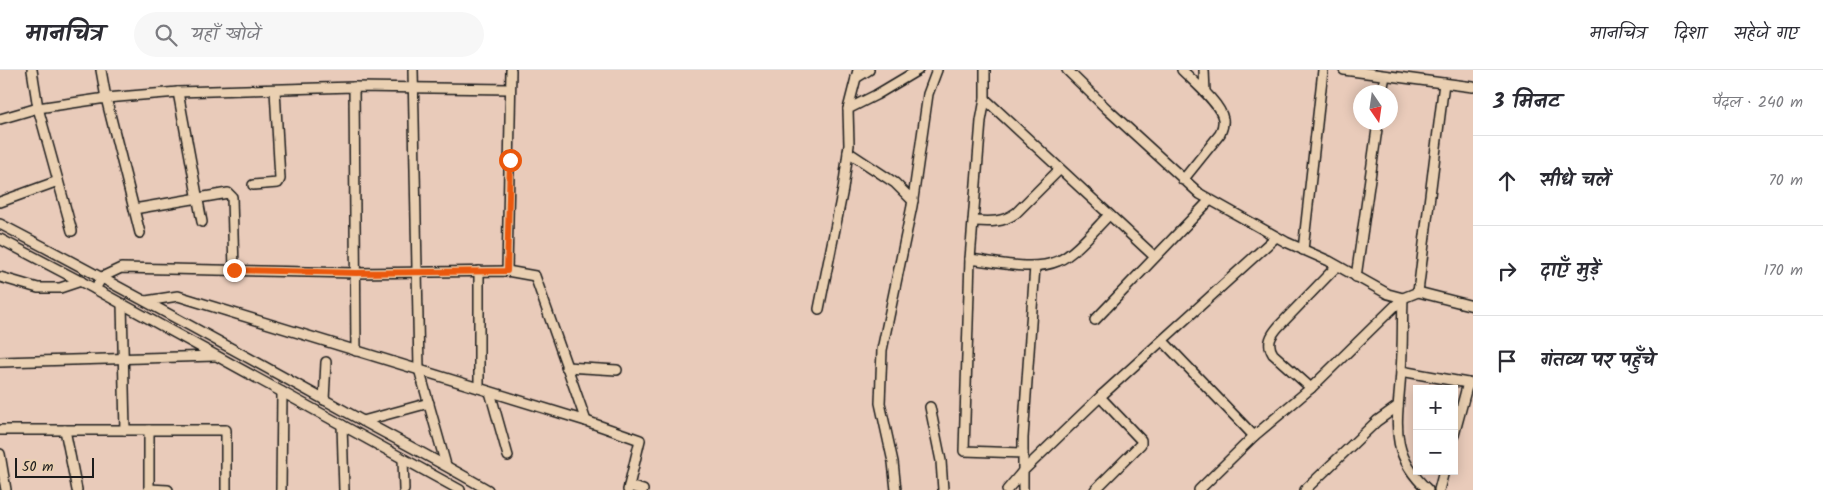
<!DOCTYPE html>
<html lang="hi">
<meta charset="utf-8">
<style>
:root{--surface:#fff;--page:#f7f7f7;--text:#2b2b33;--muted:#7c7c81;--line:#e1e1e2}
body{margin:0;font-family:Kalam,"Playpen Sans Deva",sans-serif;background:var(--page);color:var(--text)}
.controls{position:absolute;right:15px;bottom:15px;display:grid;overflow:hidden;border-radius:0px;box-shadow:0 2px 12px #0003}
.controls button{width:45px;height:45px;display:grid;place-items:center;padding:0;border:0;border-bottom:1px solid var(--line);background:var(--surface);color:var(--text);font:25px sans-serif}
.compass{position:absolute;left:1353px;top:15px;width:45px;height:45px;border-radius:50%;background:var(--surface);box-shadow:0 2px 12px #0003;rotate:167deg}
.scale{position:absolute;left:15px;bottom:12px;width:79px;box-sizing:border-box;padding-left:5px;border:2px solid #1c1c1c;border-top:0;font-size:14px;line-height:18px;white-space:nowrap;color:#1c1c1c;-webkit-text-stroke:4px #ead0b2;paint-order:stroke}
.stop{position:absolute;width:15px;height:15px;margin:-11px;border:4px solid #ea580c;border-radius:50%;background:#fff}
.stop.end{background:#ea580c;border-color:#fff;box-shadow:0 1px 5px #0008}
.list{margin:0;padding:0;list-style:none}
h2{display:flex;justify-content:space-between;align-items:center;height:65px;margin:0;padding:0 20px;font-size:21px}
h2 small{font-size:16px;font-weight:400;color:var(--muted)}
.list li{display:grid;grid-template-columns:32px 1fr auto;gap:15px;align-items:center;box-sizing:border-box;height:90px;padding:0 20px;border-top:1px solid var(--line)}
.list b{display:block;font-size:19px;white-space:nowrap}
.list em{font-size:16px;font-style:normal;color:var(--muted)}
.icon{flex:none;width:28px;height:28px;fill:none;stroke:currentColor;stroke-width:2;stroke-linecap:round;stroke-linejoin:round}
.map{position:relative;flex:none;width:1473px;height:420px;overflow:hidden}
header{display:flex;align-items:center;gap:30px;box-sizing:border-box;height:70px;padding:0 25px;background:var(--surface);border-bottom:1px solid var(--line)}
header strong{font-size:24px}
nav{display:flex;gap:28px;margin-inline-start:auto;font-size:18px}
.search{width:350px;height:45px;background:var(--page);display:flex;align-items:center;gap:12px;box-sizing:border-box;padding:0 18px;border-radius:28px;color:var(--muted);font-size:19px}
main{display:flex}
aside{flex:1;background:var(--surface)}
.map>svg:first-child{display:block}
.lines{fill:none;stroke-linecap:round;stroke-linejoin:round}
.street-casing{stroke:#1c1c1c;stroke-width:12}
.street{stroke:#ead0b2;stroke-width:9}
.route{stroke:#ea580c;stroke-width:6}
</style>
<header>
<strong>मानचित्र</strong>
<div class="search"><svg class="icon" aria-label="search" viewBox="0 0 24 24"><circle cx="10" cy="10" r="6"/><path d="M15 15l6 6"/></svg>यहाँ खोजें</div>
<nav><a>मानचित्र</a><a>दिशा</a><a>सहेजे गए</a></nav>
</header>
<main>
<div class="map">
<svg width="1473" height="420" viewBox="0 0 1473 420">
<rect width="100%" height="100%" fill="#e9cbba"/>
<filter id="ink" filterUnits="userSpaceOnUse"><feTurbulence type="fractalNoise" baseFrequency=".02" numOctaves="2"/><feDisplacementMap in="SourceGraphic" scale="10" xChannelSelector="R" yChannelSelector="G"/><feConvolveMatrix kernelMatrix="1 2 1 2 8 2 1 2 1" color-interpolation-filters="sRGB"/></filter>
<g filter="url(#ink)">
<g class="lines">
<defs>
<g id="street">
<polyline points="32,0 38,38 72,161"/>
<polyline points="101,0 106,28 140,163"/>
<polyline points="413,0 419,299 446,395"/>
<polyline points="985,0 985,29 981,51 970,189 964,381 1023,383"/>
<path d="M1067,0L1107,39L1200,124L1286,172L1329,191L1388,224L1403,228C1402,252 1403,277 1401,301C1398,351 1387,382 1428,420"/>
<path d="M1182,0C1193,11 1221,34 1223,49C1224,55 1222,59 1220,64L1183,110"/>
<polyline points="1204,0 1205,22"/>
<polyline points="1344,0 1473,17"/>
<polyline points="856,8 869,0"/>
<polyline points="354,17 356,281"/>
<polyline points="178,22 202,152"/>
<polyline points="1382,22 1385,6"/>
<polyline points="985,29 1155,187"/>
<polyline points="848,39 858,0"/>
<polyline points="0,49 38,38 106,28 178,22 354,17 510,19"/>
<polyline points="848,82 895,113 913,131"/>
<polyline points="253,115 278,113 280,109 275,20"/>
<polyline points="0,132 58,111"/>
<polyline points="134,139 228,123 232,127 234,200"/>
<path d="M973,151C990,152 1002,153 1016,143L1060,99"/>
<path d="M0,154C112,212 222,273 332,334C384,363 437,390 488,420"/>
<polyline points="0,169 95,219 460,420"/>
<polyline points="1303,180 1323,0"/>
<path d="M970,189C996,192 1033,202 1058,191C1074,185 1096,158 1109,145"/>
<polyline points="507,201 511,0"/>
<polyline points="0,207 38,218 60,218 81,211"/>
<polyline points="1356,207 1378,52"/>
<polyline points="95,219 102,207 121,198 356,203 507,201 535,206 586,351"/>
<polyline points="1418,222 1473,236"/>
<polyline points="146,231 178,226 586,351 640,370 628,420"/>
<polyline points="122,234 125,360"/>
<polyline points="819,239 843,119 849,75 848,39 876,25 918,0"/>
<polyline points="1095,250 1210,130"/>
<polyline points="1163,271 1254,366"/>
<polyline points="0,292 215,286"/>
<polyline points="566,297 617,300"/>
<polyline points="1401,301 1473,314"/>
<polyline points="479,318 479,201"/>
<path d="M1311,318L1273,284C1266,273 1271,265 1279,256L1337,196"/>
<polyline points="490,322 508,386"/>
<polyline points="324,330 326,292"/>
<polyline points="930,337 941,391 943,420"/>
<polyline points="363,351 429,333"/>
<polyline points="342,355 344,420"/>
<polyline points="0,360 226,360 226,420"/>
<polyline points="65,360 77,420"/>
<polyline points="149,360 149,420"/>
<polyline points="1454,365 1468,313"/>
<polyline points="0,384 6,420"/>
<polyline points="403,389 404,420"/>
<polyline points="629,416 643,420"/>
<polyline points="149,419 168,420"/>
<polyline points="281,420 282,322"/>
<polyline points="896,420 893,392 880,333 882,280 912,136 928,24 937,0"/>
<polyline points="1007,420 1023,401 1102,325"/>
<polyline points="1023,420 1023,368 1035,196"/>
<polyline points="1095,420 1141,374 1141,370 1101,328 1102,325 1276,167"/>
<polyline points="1199,420 1254,366 1311,318 1403,228 1418,222 1444,13"/>
<polyline points="1305,420 1377,351 1398,336"/>
<polyline points="1439,420 1444,401"/>
</g>
</defs>
<use href="#street" class="street-casing"/>
<use href="#street" class="street"/>
</g>
</g>
<g class="lines" filter="url(#ink)">
<polyline class="route" points="234,200 356,203 507,201 510,90"/>
</g>
</svg>
<div class="controls">
<button>+</button>
<button>−</button>
</div>
<svg class="compass" viewBox="-18 -18 36 36"><path d="M0-13l5 13h-10z" fill="#e53935"/><path d="M0 13l5-13h-10z" fill="#7c7c81"/></svg>
<div class="scale">50 m</div>
<div class="stop" style="left:510px;top:90px"></div>
<div class="stop end" style="left:234px;top:200px"></div>
</div>
<aside>
<h2>3 मिनट<small>पैदल · 240 m</small></h2>
<ul class="list">
<li><svg class="icon" aria-label="ahead" viewBox="0 0 24 24"><path d="M12 20V5M6 11l6-6 6 6"/></svg><div><b>सीधे चलें</b></div><em>70 m</em></li>
<li><svg class="icon" aria-label="right" viewBox="0 0 24 24"><path d="M7 20v-9h11M14 6l5 5-5 5"/></svg><div><b>दाएँ मुड़ें</b></div><em>170 m</em></li>
<li><svg class="icon" aria-label="arrive" viewBox="0 0 24 24"><path d="M6 21V4h12l-3 4 3 4H6"/></svg><div><b>गंतव्य पर पहुँचे</b></div></li>
</ul>
</aside>
</main>
